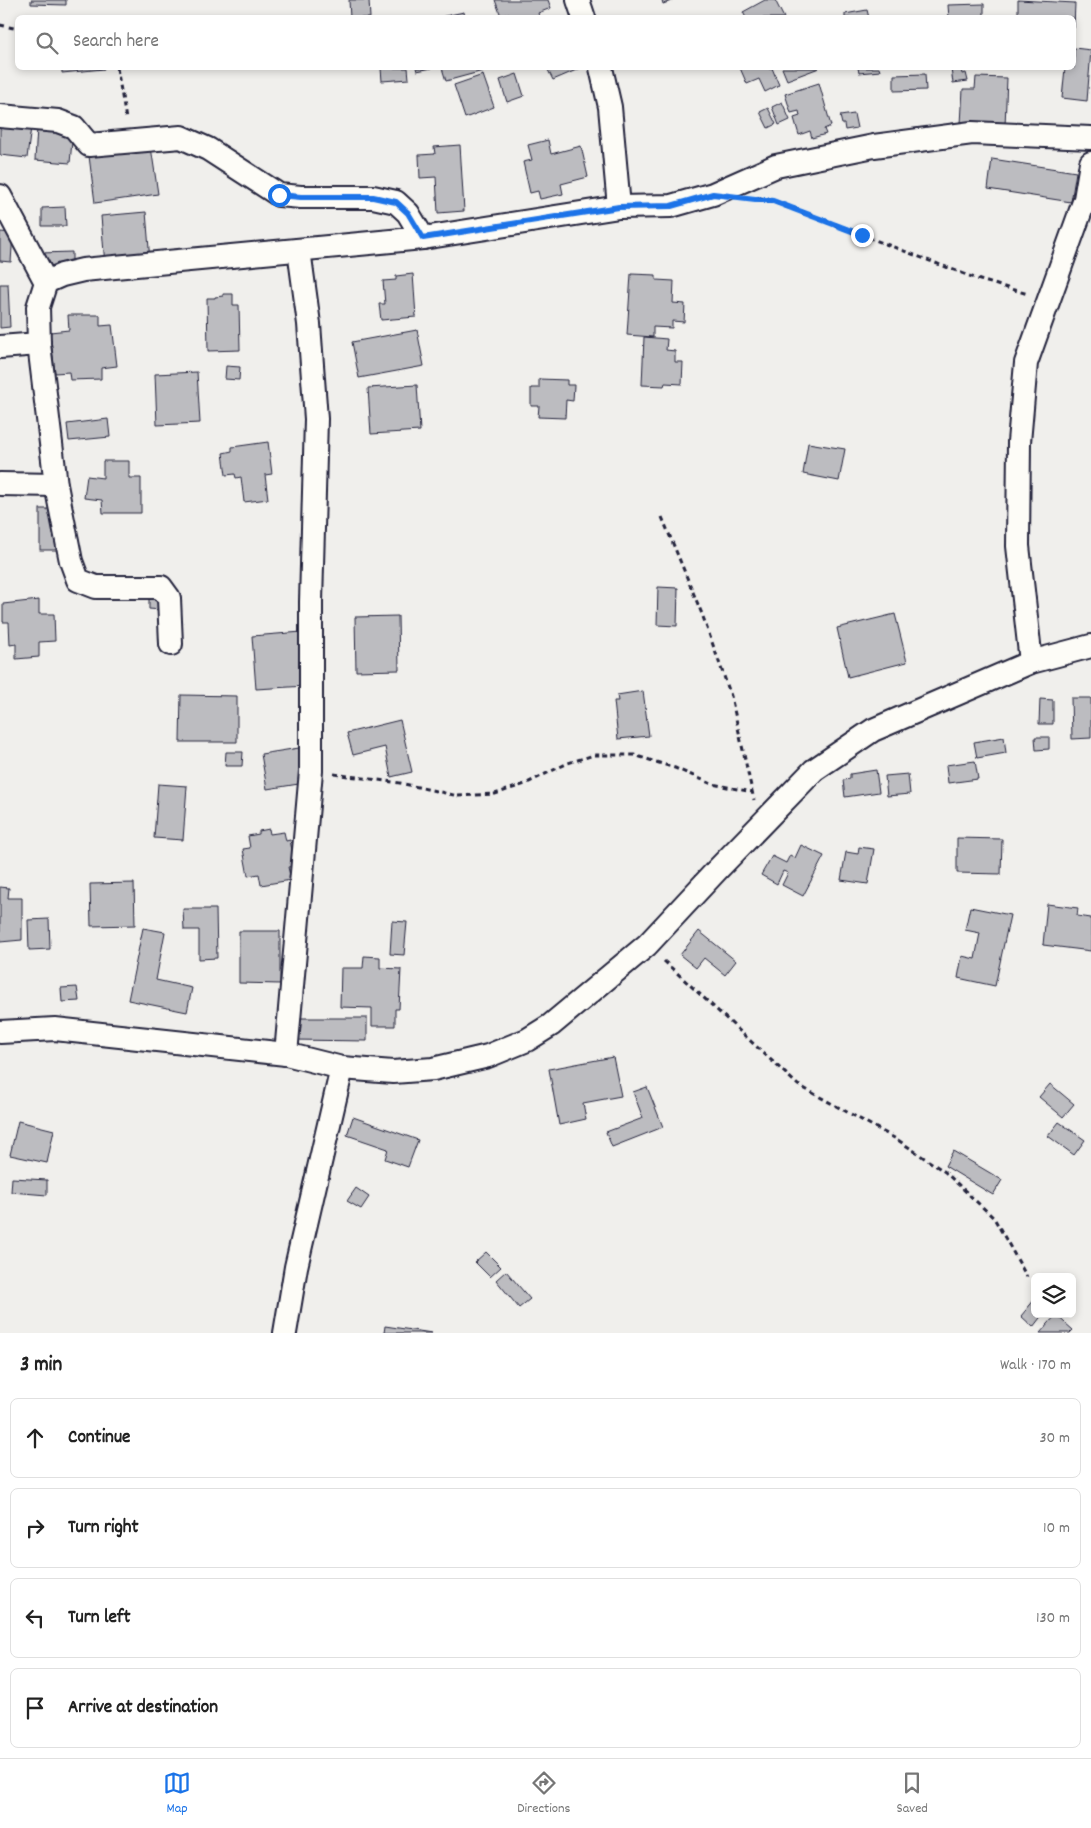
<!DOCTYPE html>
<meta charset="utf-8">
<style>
:root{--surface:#fff;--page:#f6f6f6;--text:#222;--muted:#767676;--line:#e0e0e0;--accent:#1a73e8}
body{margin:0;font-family:Dekko,sans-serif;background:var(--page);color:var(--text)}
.controls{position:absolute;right:15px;bottom:15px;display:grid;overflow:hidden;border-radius:8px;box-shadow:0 2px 8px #0003}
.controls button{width:45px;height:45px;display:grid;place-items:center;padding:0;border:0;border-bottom:1px solid var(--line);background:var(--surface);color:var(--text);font:25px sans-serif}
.stop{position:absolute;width:15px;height:15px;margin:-11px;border:4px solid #1a73e8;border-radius:50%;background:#fff}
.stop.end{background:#1a73e8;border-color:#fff;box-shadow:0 1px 5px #0008}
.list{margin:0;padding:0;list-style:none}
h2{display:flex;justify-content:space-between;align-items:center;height:65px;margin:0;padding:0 20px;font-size:21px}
h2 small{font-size:16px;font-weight:400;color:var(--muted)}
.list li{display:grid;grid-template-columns:32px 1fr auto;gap:15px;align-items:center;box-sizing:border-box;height:80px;margin:0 10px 10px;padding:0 10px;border:1px solid var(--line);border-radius:8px}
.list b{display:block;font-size:19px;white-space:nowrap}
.list em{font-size:16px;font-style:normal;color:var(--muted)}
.icon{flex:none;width:28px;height:28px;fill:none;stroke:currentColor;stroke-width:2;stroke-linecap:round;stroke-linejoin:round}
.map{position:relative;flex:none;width:1091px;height:1333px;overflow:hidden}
.search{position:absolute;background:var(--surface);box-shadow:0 2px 8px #0003;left:15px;right:15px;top:15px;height:55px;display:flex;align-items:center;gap:12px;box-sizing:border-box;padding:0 18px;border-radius:8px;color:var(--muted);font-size:19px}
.sheet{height:425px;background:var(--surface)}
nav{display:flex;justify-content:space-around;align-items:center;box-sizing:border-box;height:70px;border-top:1px solid var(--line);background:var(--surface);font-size:14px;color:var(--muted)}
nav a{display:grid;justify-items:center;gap:2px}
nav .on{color:var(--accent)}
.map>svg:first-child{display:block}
.building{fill:#bcbcc0;stroke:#22223b}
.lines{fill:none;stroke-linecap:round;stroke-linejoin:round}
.minor-casing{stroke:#22223b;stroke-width:26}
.path{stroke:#22223b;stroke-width:3;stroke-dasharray:5 4;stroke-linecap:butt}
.minor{stroke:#fdfcf7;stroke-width:22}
.route{stroke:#1a73e8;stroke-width:6}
</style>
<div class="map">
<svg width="1091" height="1333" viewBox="0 0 1091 1333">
<rect width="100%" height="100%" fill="#f0efec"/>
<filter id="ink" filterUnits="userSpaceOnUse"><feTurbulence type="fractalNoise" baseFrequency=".02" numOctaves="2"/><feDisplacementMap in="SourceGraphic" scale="10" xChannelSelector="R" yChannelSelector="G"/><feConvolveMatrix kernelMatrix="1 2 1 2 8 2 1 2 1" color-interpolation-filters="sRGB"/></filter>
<g filter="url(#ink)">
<g class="building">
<polygon points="31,0 66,0 66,5 31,4"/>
<polygon points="349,0 369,0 370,18 350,18"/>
<polygon points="495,0 548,0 551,8 538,13 540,18 511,18 509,13 501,16"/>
<polygon points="662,0 674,0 663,4"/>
<polygon points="765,0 775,0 784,18 746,18 743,12"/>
<polygon points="1018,0 1075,3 1074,28 1074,18 1018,18"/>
<polygon points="984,4 984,18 949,18 948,5"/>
<polygon points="867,10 869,18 845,18 845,14"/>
<polygon points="464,12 465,18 440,18 440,17"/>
<polygon points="1074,48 1091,50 1087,101 1062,98 1065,68 1074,68"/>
<polygon points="62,68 104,68 104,69 62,73"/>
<polygon points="381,68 408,68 409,79 382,81"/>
<polygon points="416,68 432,68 417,71"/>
<polygon points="442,68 482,68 483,71 446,81"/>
<polygon points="547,68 581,68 553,80"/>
<polygon points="740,68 772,68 779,85 765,92 759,79 747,84"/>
<polygon points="782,68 819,68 787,80"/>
<polygon points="858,68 879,68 880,71 859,73"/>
<polygon points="961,68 962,74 966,73 968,81 953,83 951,69"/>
<polygon points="517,74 524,96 507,102 500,80"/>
<polygon points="925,74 926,90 894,91 894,75"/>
<polygon points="483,75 494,107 465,118 454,85"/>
<polygon points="976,77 1007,78 1005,126 961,124 963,89 975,89"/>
<polygon points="819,83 831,126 824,129 826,134 812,138 810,131 799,135 794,118 800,116 799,111 791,113 785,94"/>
<polygon points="782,102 790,120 779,125 772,107"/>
<polygon points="768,108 776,124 768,128 760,112"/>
<polygon points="854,114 857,128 845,130 844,124 842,124 840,116"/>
<polygon points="0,124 31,127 27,158 0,155"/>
<polygon points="37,128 73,130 70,163 35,160"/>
<polygon points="548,140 551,154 581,146 588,177 561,184 563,194 540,199 538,191 530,193 523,162 532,160 528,145"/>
<polygon points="460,145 464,211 438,213 436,177 420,178 419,155 435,154 434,147"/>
<polygon points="151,147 158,194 95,203 89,156"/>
<polygon points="992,159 1076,172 1071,202 988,189"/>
<polygon points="65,207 66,226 42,226 42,208"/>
<polygon points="146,212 150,261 105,265 101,216"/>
<polygon points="0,232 13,233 11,262 0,261"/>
<polygon points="72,252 72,268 42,269 41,253"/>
<polygon points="413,274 416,317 381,320 379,304 385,304 383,281 396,280 396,276"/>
<polygon points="631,274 656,275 656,280 674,281 673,303 685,304 684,322 672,321 672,328 653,327 653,337 627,335"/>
<polygon points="0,284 8,284 10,327 0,328"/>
<polygon points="223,294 233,294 233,305 239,305 240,350 208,351 207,298 215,298 215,297 223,296"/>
<polygon points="68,315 100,315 100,326 112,325 117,366 101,368 101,379 70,380 69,372 55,373 50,332 69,330"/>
<polygon points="417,330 424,366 359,378 352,342"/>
<polygon points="644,337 667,339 666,350 675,351 675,362 683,362 682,384 665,383 664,386 642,385"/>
<polygon points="226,366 240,367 239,380 225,379"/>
<polygon points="197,372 200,423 157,425 155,374"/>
<polygon points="539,379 567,380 567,385 574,385 573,401 566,400 565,418 538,417 539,406 531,406 531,388 539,388"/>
<polygon points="417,385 420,431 371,434 368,388"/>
<polygon points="108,419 110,437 69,441 67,424"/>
<polygon points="268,442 272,474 265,475 268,499 244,502 241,477 236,478 235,474 226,475 223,453 232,451 232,447"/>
<polygon points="808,443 845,449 839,481 803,474"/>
<polygon points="103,461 129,461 129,478 141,478 141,513 103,513 102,500 84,498 87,476 103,478"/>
<rect x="40" y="509" width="17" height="41"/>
<polygon points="658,587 678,588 677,626 657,625"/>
<polygon points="149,591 162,592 161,610 149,609"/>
<polygon points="39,600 39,614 54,614 55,641 39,642 39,657 16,659 16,644 10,645 9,622 3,622 3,604"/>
<polygon points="895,614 907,662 848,677 837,628"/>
<polygon points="398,616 399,670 356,671 355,617"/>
<polygon points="302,632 306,686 256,689 252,636"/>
<polygon points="643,691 649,736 618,739 614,701 618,701 617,695"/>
<polygon points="181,695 237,696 237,742 180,742"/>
<polygon points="1071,698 1091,698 1091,738 1072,739"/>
<polygon points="1040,699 1053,700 1053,724 1039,724"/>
<polygon points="400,720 412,772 391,777 385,747 353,755 347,733"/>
<polygon points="1004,737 1006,753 977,758 974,742"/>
<polygon points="1035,737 1049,737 1049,749 1036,750"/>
<polygon points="299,748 305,783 267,789 261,754"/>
<polygon points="226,752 243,752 242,766 225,766"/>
<polygon points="975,761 978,779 948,783 946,765"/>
<polygon points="876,770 879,792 845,797 843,780 850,779 850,774"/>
<polygon points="908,774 910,794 887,796 885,776"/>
<polygon points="158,784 187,786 183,840 154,838"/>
<polygon points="269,829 270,834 284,832 286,841 290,840 295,866 288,867 291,880 261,885 259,874 248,876 243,849 250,848 248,836 259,834 259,831"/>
<polygon points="957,838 1002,839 1001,874 957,873"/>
<polygon points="801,845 824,856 803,896 782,885 788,873 783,871 777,884 761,875 772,856 786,863 790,855 795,858"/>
<polygon points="859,847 874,849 868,884 841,880 846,852 858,854"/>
<polygon points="134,883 135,925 91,926 90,884"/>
<polygon points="0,887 9,888 8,898 22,898 22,940 0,942"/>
<polygon points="1047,904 1078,908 1077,916 1091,918 1091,951 1043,945"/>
<polygon points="970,907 1010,915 995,986 958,978 962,956 975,959 980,933 965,930"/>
<polygon points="183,909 216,909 217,958 199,959 199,930 184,930"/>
<polygon points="49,919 50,949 29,950 28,920"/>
<polygon points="392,921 407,922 404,955 390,954"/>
<polygon points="143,928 165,932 156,980 192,988 187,1012 128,1000"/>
<polygon points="239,931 280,931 280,984 239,983"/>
<polygon points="699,931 736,961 725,975 704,958 696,968 680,955"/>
<polygon points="364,956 380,957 380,968 401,969 399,1009 395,1009 395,1026 372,1026 372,1008 340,1007 341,968 363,968"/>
<polygon points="77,987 79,1001 62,1002 61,988"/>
<polygon points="294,1018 367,1018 367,1041 294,1040"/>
<polygon points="613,1057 621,1096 583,1103 586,1119 559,1125 549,1069"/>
<polygon points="1050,1084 1074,1104 1063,1117 1039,1097"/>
<polygon points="647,1087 663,1127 612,1147 606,1132 643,1118 633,1092"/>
<polygon points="353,1117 418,1140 408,1167 385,1159 388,1149 347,1135"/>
<polygon points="18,1121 54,1130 47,1163 10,1155"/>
<polygon points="1059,1122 1085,1140 1074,1155 1048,1136"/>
<polygon points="953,1151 1002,1180 993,1195 945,1166"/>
<polygon points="12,1178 47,1180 47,1195 11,1192"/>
<polygon points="356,1188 369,1197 361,1209 347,1201"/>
<polygon points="486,1252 501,1267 490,1277 475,1262"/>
<polygon points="506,1271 530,1299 519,1308 496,1280"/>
<polygon points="1035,1299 1035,1314 1043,1314 1033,1327 1021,1316"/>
<polygon points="1056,1315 1073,1330 1070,1333 1040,1333"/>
<polygon points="385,1326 432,1333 384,1333"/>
</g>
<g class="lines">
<defs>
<g id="minor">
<polyline points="578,0 584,18"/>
<polyline points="601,68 610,107 619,207"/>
<polyline points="0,116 58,121 74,127 89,145 181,137 208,149 279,195 301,197 373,197 396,202 408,213 423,238"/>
<polyline points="0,196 46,282"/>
<polyline points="0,347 39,344"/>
<polyline points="0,484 56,485"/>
<polyline points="171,644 169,598 161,587 96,587 78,580 71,561 56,485 39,344 38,307 46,282 62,275 83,270 423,238 619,207 671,206 713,194 776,166 874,146 972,133 1091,138"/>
<polyline points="1031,662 1018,546 1019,442 1026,363 1085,199 1091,163"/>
<polyline points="0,1032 55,1029 286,1054 342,1068 393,1072 433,1069 488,1056 527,1040 551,1025 647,945 717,870 814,770 873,730 1031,662 1091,646"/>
<polyline points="286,1054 311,771 311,602 316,419 309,324 299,250"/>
<polyline points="285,1333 296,1267 342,1068"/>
</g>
</defs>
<use href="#minor" class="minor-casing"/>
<g class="path">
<polyline points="0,25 18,29"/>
<polyline points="117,68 126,119"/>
<polyline points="758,199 773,201 980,280 1028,294"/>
<polyline points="662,517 702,614 731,696 754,800"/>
<polyline points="334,774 400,783 458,796 495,794 525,784 568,763 594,755 634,755 675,768 712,784 752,792"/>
<polyline points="664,961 798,1085 898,1140 945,1172 994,1218 1027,1277"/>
</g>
<use href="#minor" class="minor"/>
</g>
</g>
<g class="lines" filter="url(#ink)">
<polyline class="route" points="279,195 301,197 373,197 396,202 408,213 423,238 619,207 671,206 713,194 773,201 862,235"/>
</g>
</svg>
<div class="controls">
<button><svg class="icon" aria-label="layers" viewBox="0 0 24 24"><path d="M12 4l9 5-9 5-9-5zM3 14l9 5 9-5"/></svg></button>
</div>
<div class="stop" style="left:279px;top:195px"></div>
<div class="stop end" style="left:862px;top:235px"></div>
<div class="search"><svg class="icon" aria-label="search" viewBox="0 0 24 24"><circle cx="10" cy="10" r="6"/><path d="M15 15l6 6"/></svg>Search here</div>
</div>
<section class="sheet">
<h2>3 min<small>Walk · 170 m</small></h2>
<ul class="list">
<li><svg class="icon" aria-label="ahead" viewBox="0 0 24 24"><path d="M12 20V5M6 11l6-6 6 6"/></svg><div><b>Continue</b></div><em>30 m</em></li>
<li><svg class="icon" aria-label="right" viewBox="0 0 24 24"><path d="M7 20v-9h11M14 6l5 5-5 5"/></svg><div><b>Turn right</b></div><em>10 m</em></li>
<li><svg class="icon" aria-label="left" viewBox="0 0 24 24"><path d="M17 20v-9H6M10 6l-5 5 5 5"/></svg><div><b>Turn left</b></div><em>130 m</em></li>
<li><svg class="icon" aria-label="arrive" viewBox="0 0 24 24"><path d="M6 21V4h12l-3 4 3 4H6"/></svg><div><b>Arrive at destination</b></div></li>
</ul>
</section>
<nav>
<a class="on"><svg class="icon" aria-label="map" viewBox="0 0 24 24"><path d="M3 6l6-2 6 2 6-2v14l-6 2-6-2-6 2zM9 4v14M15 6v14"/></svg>Map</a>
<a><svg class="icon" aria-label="directions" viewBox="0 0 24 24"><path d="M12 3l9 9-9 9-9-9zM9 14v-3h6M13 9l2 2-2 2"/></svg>Directions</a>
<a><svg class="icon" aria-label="saved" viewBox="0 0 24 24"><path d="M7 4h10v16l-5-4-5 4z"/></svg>Saved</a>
</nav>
